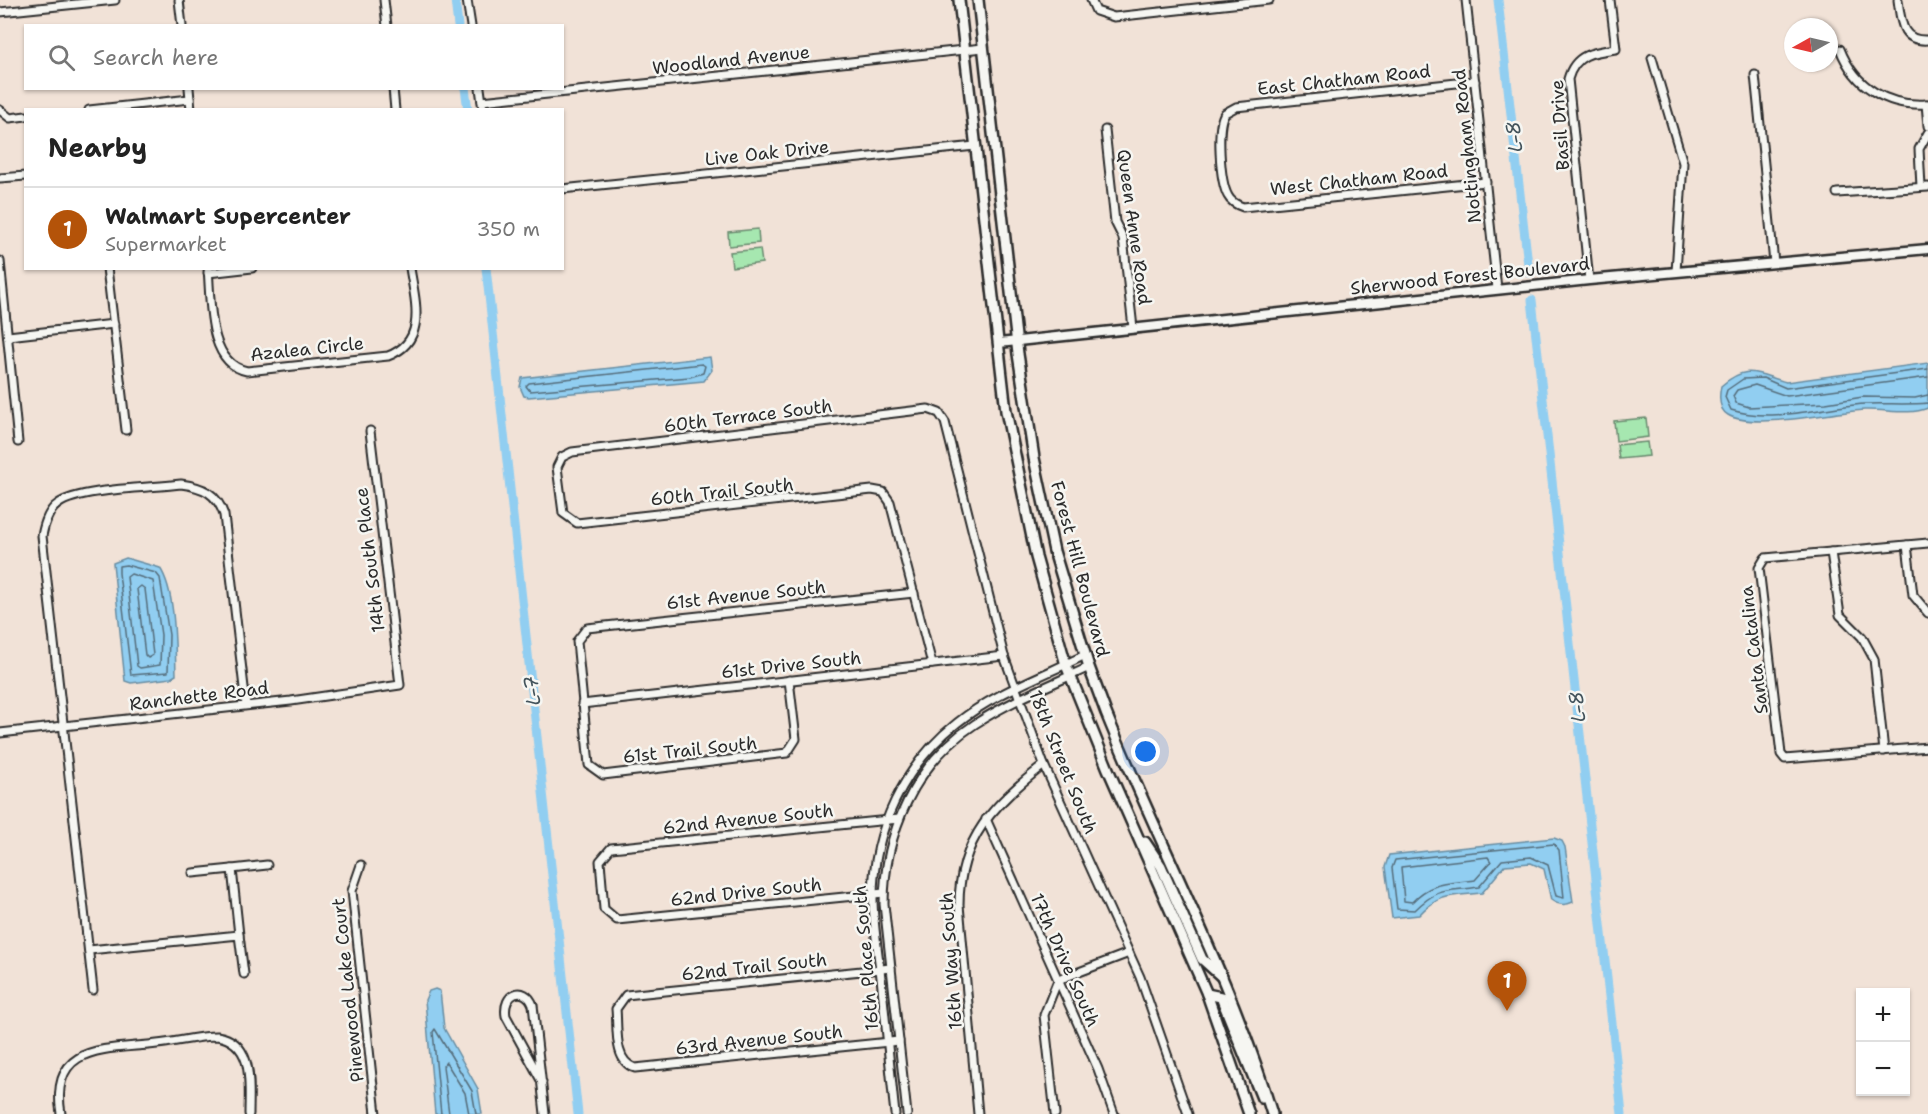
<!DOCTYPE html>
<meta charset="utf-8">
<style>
:root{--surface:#fff;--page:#f2f2f2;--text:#222;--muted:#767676;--line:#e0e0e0;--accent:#b45309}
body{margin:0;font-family:"Shantell Sans",sans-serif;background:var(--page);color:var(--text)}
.controls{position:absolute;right:18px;bottom:18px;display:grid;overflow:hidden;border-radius:0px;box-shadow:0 2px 4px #0004}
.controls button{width:54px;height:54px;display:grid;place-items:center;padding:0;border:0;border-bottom:2px solid var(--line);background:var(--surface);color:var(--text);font:30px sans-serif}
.compass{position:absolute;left:1784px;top:18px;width:54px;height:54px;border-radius:50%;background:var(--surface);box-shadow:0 2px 4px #0004;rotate:262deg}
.you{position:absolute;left:1146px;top:752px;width:21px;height:21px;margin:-15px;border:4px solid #fff;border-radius:50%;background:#1a73e8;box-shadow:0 0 0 9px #1a73e833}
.badge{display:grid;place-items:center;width:39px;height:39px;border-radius:50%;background:var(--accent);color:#fff;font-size:20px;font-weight:700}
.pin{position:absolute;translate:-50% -50px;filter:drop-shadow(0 2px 3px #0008)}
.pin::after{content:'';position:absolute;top:32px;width:21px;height:18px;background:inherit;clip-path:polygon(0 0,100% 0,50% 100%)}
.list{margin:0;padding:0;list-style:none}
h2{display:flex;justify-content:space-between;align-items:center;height:78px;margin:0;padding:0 24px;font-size:26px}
h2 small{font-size:20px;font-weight:400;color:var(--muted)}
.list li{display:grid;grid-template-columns:39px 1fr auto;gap:18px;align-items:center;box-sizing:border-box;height:84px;padding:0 24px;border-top:2px solid var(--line)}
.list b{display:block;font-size:22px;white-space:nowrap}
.list p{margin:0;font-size:20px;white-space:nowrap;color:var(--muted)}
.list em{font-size:20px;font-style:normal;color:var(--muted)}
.icon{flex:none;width:33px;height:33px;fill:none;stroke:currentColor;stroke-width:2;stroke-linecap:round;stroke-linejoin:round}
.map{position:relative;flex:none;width:1928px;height:1114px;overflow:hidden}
.search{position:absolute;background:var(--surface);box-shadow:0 2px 4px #0004;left:24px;top:24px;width:540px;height:66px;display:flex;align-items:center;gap:15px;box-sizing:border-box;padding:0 21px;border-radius:0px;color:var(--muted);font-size:22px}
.panel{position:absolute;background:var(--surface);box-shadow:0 2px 4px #0004;left:24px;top:108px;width:540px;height:162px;border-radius:0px}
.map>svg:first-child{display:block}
.green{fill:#a6e7b0;stroke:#68896e;stroke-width:1.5}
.water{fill:#91cef1;stroke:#688da2;stroke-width:1.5}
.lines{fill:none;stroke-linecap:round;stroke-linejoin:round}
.shore{stroke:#546c7a;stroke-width:1.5}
.canal{stroke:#91cef1;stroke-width:9}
.minor-casing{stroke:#2b2b2b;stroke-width:11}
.tertiary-casing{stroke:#2b2b2b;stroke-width:13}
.secondary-casing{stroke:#2b2b2b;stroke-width:14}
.minor{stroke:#f6f6f2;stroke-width:7}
.tertiary{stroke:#f6f6f2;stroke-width:8}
.secondary{stroke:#f6f6f2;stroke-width:9}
.labels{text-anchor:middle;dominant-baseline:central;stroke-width:5;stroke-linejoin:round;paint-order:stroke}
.street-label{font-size:18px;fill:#2b2b2b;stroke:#f6f6f2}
.water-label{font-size:20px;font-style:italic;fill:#44545c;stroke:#f6f6f2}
</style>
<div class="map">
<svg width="1928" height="1114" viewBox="0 0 1928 1114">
<rect width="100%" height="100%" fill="#f1e2d7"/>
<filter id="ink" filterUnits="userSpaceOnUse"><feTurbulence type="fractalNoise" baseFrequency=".0167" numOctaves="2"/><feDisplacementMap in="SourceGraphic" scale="12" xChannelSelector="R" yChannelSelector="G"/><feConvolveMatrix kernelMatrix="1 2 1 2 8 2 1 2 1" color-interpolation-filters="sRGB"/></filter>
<g filter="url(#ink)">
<g class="green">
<polygon points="758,229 759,243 729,246 728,232"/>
<polygon points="760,249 762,263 732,267 730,252"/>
<polygon points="1646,418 1648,437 1616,441 1614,421"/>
<polygon points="1647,442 1649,456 1619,459 1617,445"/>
</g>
<g class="water">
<polygon points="710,357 712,370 704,381 529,397 524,396 520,387 522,378"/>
<path d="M1928,363V408C1908,416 1886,409 1864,410C1834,412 1753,430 1728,415C1718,409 1719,396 1721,386C1748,363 1757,374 1786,382Z"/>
<path d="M126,558L160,568C176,592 175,646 176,675L171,678L131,683L125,681L113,563Z"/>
<path d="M1554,838L1562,841L1565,847L1573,902C1565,906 1558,905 1551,900L1544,869L1531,863L1505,865L1482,893C1453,896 1439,893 1419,915L1392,918L1385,867L1389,855Z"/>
<polygon points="435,989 440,991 444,1028 478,1089 482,1114 435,1114 425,1000 429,991"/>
</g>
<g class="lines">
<g class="shore">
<polygon points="702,364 705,366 703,373 690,377 530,391 526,386 529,383"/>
<path d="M1928,369L1786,388L1763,378L1743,379L1727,390L1725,397L1731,410C1773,423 1821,407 1864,404C1886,403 1907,405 1928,403"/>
<polyline points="1928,377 1787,396 1755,385 1737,390 1733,396 1736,403 1749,407 1826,403 1863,397 1915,398 1928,395"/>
<polygon points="126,565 156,573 160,578 169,635 168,672 131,675 119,573 119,566"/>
<polygon points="131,574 153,581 161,635 160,665 140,668 137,666 127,577"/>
<polygon points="141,586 145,589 153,655 148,658 145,655 137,589"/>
<path d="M1554,844L1559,850L1564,898L1556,896L1548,865L1531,857L1502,860L1479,887C1448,892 1439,886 1415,910L1397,909L1392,868L1395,860Z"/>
<path d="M1488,857L1491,862L1475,880C1448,884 1432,881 1412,902L1404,901L1401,867Z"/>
<polyline points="441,1114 433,1032 435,1029 472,1091 476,1114"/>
<polyline points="449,1114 443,1066 446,1062 465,1093 469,1114"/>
</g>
<g class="canal">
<polyline points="455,0 458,26"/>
<polyline points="1498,0 1529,273"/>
<polyline points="465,88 468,110"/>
<polyline points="486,268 578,1114"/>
<polyline points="1532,300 1622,1114"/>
</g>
<defs>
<g id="minor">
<polyline points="179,0 182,26"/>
<polyline points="384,0 387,26"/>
<polyline points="467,0 471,26"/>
<polyline points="1091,0 1096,11 1114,17 1269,0"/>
<polyline points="1466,0 1497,289"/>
<path d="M1898,0C1901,21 1901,42 1928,40"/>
<polyline points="0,12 115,0"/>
<path d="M1840,49C1855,87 1887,107 1928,104"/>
<polyline points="1652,58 1683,163 1676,272"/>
<polyline points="1755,75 1774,263"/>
<path d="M1475,81L1236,107L1225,113C1216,125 1220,182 1228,196C1231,202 1237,205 1243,207L1486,182"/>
<polyline points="189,88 191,110"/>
<polyline points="393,88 395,110"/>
<polyline points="480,88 483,110"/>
<polyline points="482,101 983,48"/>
<polyline points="1926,104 1928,126"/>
<polyline points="0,110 10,118 26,116"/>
<polyline points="89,110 190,99"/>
<polyline points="1105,130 1115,222 1123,238 1133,328"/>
<polyline points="0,178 26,176"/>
<polyline points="1921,187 1919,149 1928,133"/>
<polyline points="562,189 975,146"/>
<polyline points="1837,193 1928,187"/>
<polyline points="0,261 18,442"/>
<polyline points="107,268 126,430"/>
<path d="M208,268C211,301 207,363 247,371L388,356C428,341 415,301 410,268"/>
<polyline points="208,273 252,268"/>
<path d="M1589,280L1568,79C1575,54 1592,52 1616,49L1610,0"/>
<polyline points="8,336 114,324"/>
<polyline points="1928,543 1765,558 1759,568 1781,754 1785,759 1928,747"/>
<polyline points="1907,545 1913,595 1928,613"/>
<polyline points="1831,552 1840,615 1862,637 1874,659 1884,751"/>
<polyline points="932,664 890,502 883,492 872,490 577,523 563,513 557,467 562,457 572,452 928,409 939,413 945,422 1004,656 1044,765 1140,977 1188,1114"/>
<polyline points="789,680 796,739 787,753 603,775 589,765 577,641 587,628 914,593"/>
<polyline points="582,704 1004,656"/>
<polyline points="0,733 291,701 400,685 370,431"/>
<polyline points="986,819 1098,1069 1114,1114"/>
<polyline points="361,865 352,891 376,1114"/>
<polyline points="232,869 267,865"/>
<polyline points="193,873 232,869 239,935"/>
<polyline points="884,893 617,920 604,909 600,861 611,848 899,819"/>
<polyline points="89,950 239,935 244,974"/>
<path d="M891,968L626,995L616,1009C618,1027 613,1061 635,1068L899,1041"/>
<path d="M93,990L42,536C44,525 49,510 58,504C80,488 152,488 181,484C203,487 217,493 224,515L246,705"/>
<path d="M542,1082L506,1016C502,993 525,984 533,1005L545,1114"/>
<path d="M61,1114C49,1043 106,1050 157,1044C177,1042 197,1036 217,1036C255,1042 249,1085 249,1114"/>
<path d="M895,1114C890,1069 886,1024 881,978C878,951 873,924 873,897C873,830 904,765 957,723C994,693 1043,676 1085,655"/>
<path d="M907,1114L884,904C884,833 915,763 975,724C1010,701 1051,685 1089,667"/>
<path d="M978,1114L959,905C959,838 995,803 1044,765"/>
<polyline points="1055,1114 1044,1015 1058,980 1129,953"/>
</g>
<polyline id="tertiary" points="999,343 1589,280 1928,249"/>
<g id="secondary">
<polyline points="959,0 1006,411 1036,557 1066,665 1108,769 1207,994 1249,1114"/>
<path d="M978,0L1018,354L1034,458L1054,551L1089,667L1106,713C1160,847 1230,975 1272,1114"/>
<polyline points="1145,842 1161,866 1202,959 1222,977"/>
<polyline points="1207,994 1221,997 1262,1098"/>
</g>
</defs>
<use href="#minor" class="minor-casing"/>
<use href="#tertiary" class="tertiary-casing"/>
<use href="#secondary" class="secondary-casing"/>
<use href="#minor" class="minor"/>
<use href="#tertiary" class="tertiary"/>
<use href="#secondary" class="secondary"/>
</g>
</g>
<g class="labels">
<g class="street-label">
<text transform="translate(731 60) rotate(-6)">Woodland Avenue</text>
<text transform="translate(1344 80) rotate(-6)">East Chatham Road</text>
<text transform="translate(1560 125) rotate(-94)">Basil Drive</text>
<text transform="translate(1467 146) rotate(-96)">Nottingham Road</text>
<text transform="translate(767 153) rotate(-6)">Live Oak Drive</text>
<text transform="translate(1359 180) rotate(-6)">West Chatham Road</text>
<text transform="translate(1134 227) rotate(82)">Queen Anne Road</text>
<text transform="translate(1470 276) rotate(-6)">Sherwood Forest Boulevard</text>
<text transform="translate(307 349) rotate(-6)">Azalea Circle</text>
<text transform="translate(748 416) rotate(-7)">60th Terrace South</text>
<text transform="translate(722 492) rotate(-6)">60th Trail South</text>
<text transform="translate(370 560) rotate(-97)">14th South Place</text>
<text transform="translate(1080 569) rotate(75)">Forest Hill Boulevard</text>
<text transform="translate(746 595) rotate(-6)">61st Avenue South</text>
<text transform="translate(1754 650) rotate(-97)">Santa Catalina</text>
<text transform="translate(791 665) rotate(-6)">61st Drive South</text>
<text transform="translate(199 696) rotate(-7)">Ranchette Road</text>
<text transform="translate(690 750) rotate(-6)">61st Trail South</text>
<text transform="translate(1063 762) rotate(68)">18th Street South</text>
<text transform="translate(748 819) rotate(-6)">62nd Avenue South</text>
<text transform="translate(746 892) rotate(-6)">62nd Drive South</text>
<text transform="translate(866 958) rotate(-95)">16th Place South</text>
<text transform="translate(1065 960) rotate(66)">17th Drive South</text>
<text transform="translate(951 961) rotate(-94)">16th Way South</text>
<text transform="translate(754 967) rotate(-6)">62nd Trail South</text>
<text transform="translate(348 990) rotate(-96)">Pinewood Lake Court</text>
<text transform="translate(759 1040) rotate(-6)">63rd Avenue South</text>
</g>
<g class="water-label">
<text transform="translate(1514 137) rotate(-96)">L-8</text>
<text transform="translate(532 691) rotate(-96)">L-7</text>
<text transform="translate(1577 707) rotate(-96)">L-8</text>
</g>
</g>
</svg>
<div class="controls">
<button>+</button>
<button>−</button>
</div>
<svg class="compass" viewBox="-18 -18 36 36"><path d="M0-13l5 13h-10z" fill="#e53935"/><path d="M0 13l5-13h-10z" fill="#767676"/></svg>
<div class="you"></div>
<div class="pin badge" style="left:1507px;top:1011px">1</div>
<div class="search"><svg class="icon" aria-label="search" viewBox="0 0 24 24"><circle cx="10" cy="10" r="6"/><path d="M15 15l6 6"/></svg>Search here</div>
<section class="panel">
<h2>Nearby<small></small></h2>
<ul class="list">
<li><span class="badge">1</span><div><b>Walmart Supercenter</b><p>Supermarket</p></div><em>350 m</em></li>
</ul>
</section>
</div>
